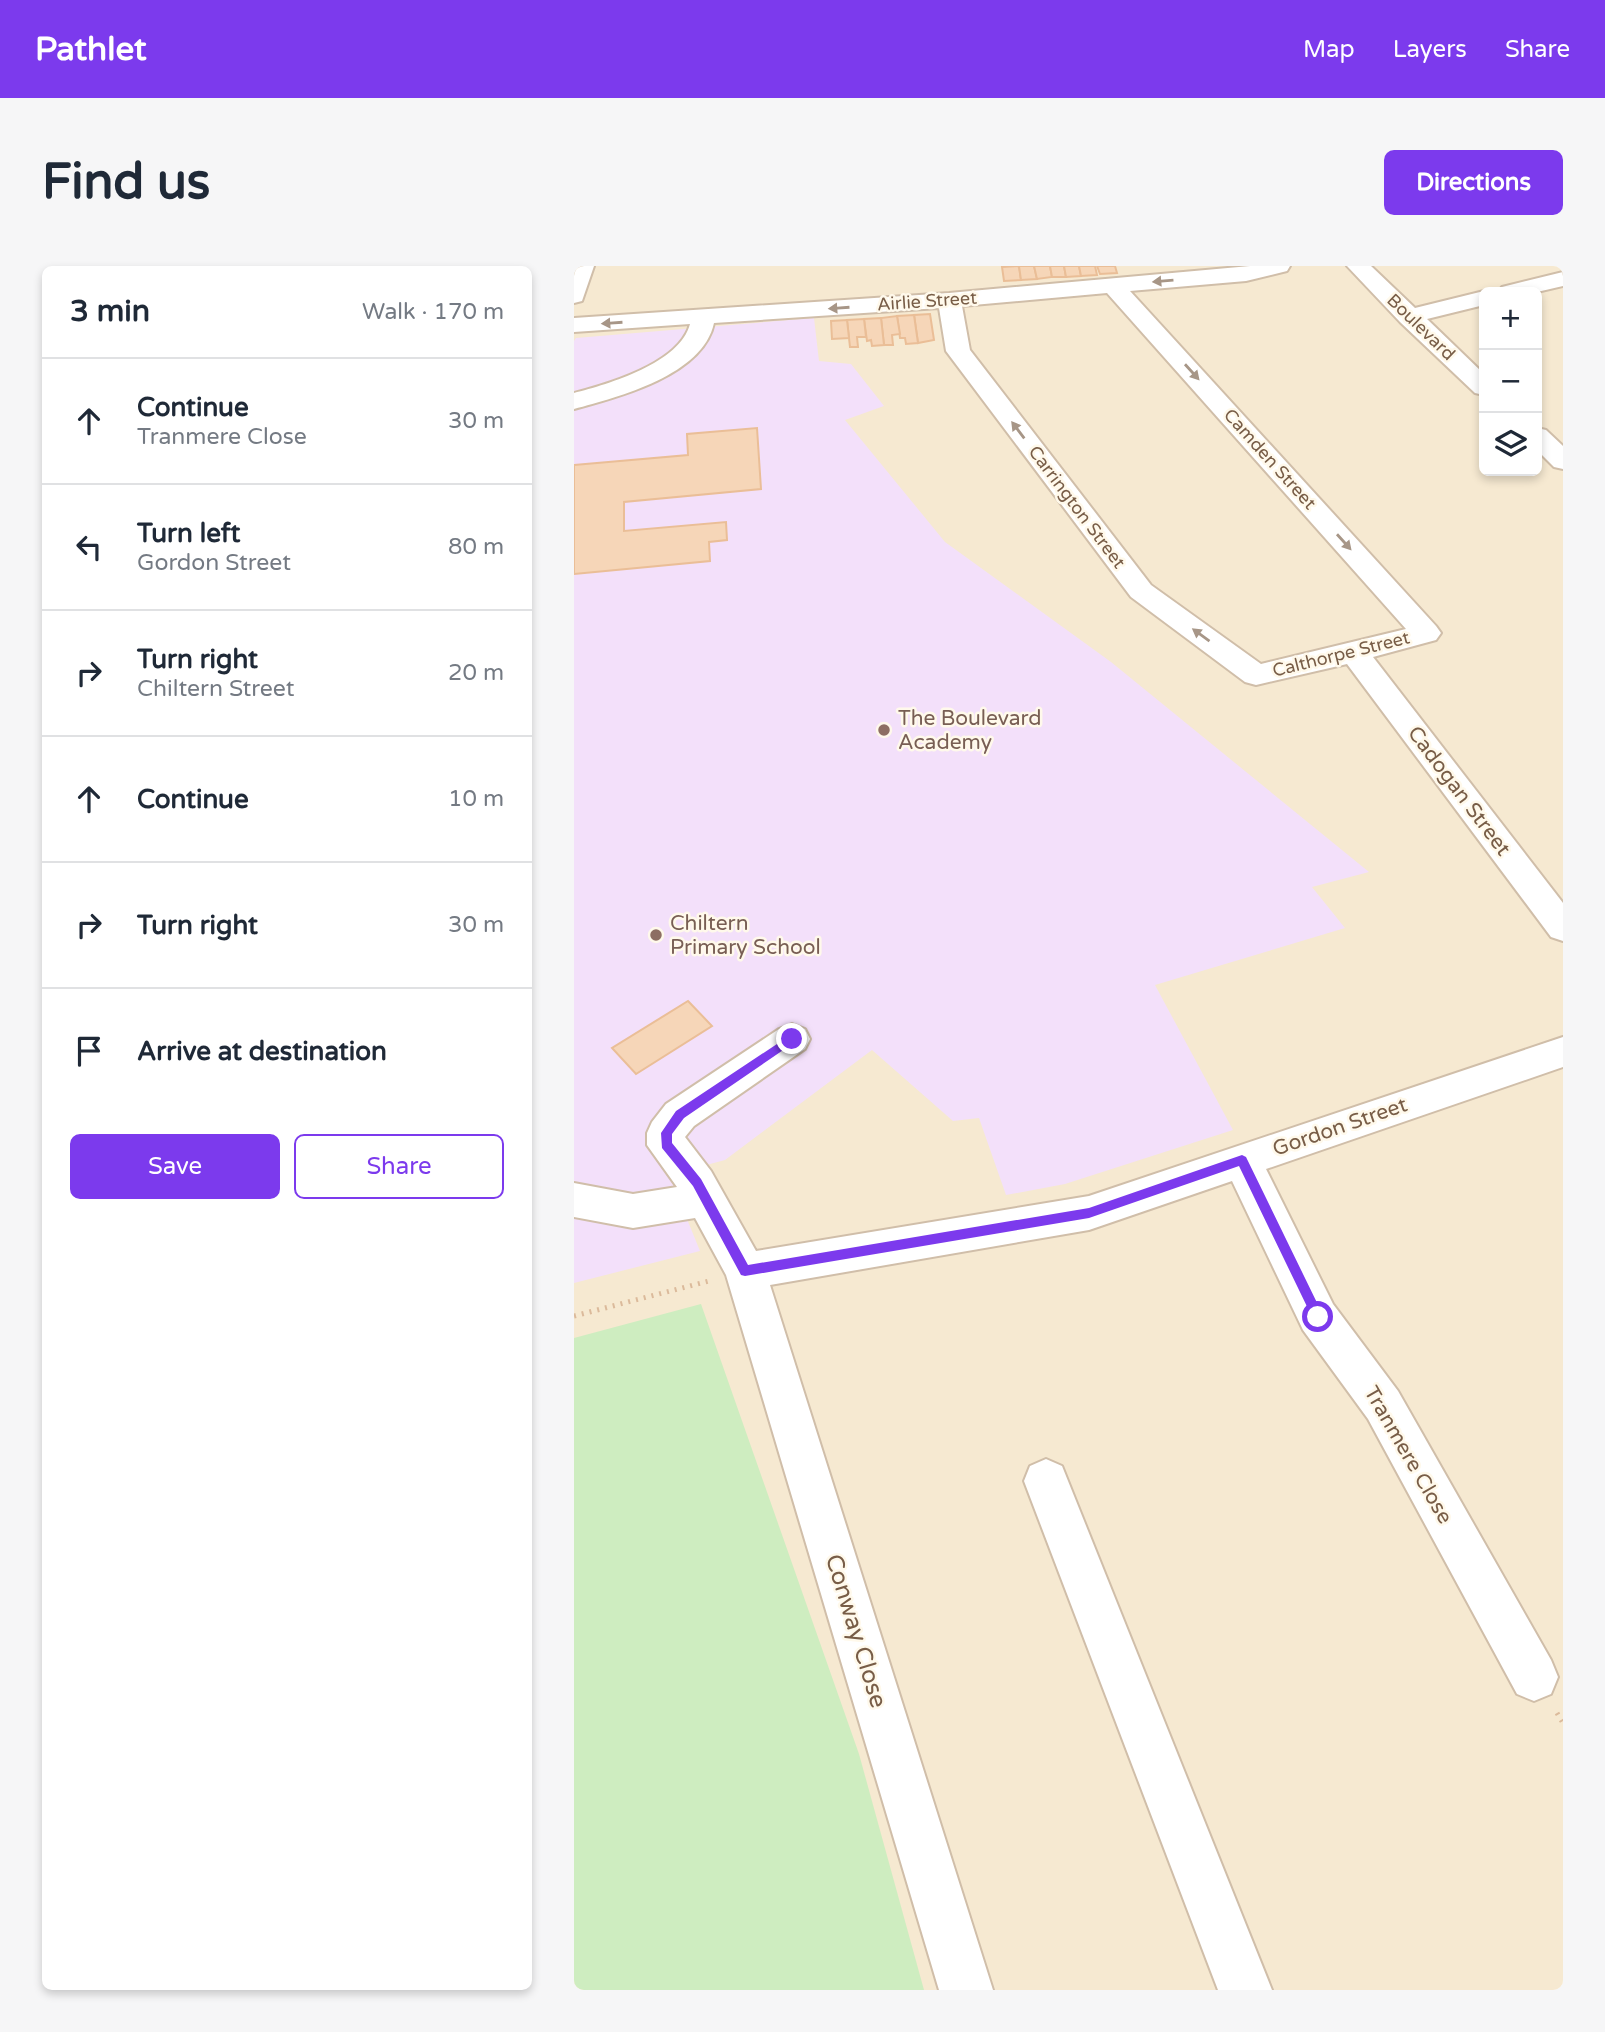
<!DOCTYPE html>
<meta charset="utf-8">
<style>
:root{--surface:#fff;--page:#f6f6f7;--text:#1f2937;--muted:#747a83;--line:#e0e1e3;--accent:#7c3aed}
body{margin:0;font-family:"Varela Round",sans-serif;background:var(--page);color:var(--text)}
.controls{position:absolute;right:21px;top:21px;display:grid;overflow:hidden;border-radius:10px;box-shadow:0 4px 10px #0003}
.controls button{width:63px;height:63px;display:grid;place-items:center;padding:0;border:0;border-bottom:2px solid var(--line);background:var(--surface);color:var(--text);font:35px sans-serif}
.stop{position:absolute;width:21px;height:21px;margin:-16px;border:5px solid #7c3aed;border-radius:50%;background:#fff}
.stop.end{background:#7c3aed;border-color:#fff;box-shadow:0 2px 7px #0008}
.list{margin:0;padding:0;list-style:none}
h2{display:flex;justify-content:space-between;align-items:center;height:91px;margin:0;padding:0 28px;font-size:30px}
h2 small{font-size:23px;font-weight:400;color:var(--muted)}
.list li{display:grid;grid-template-columns:46px 1fr auto;gap:21px;align-items:center;box-sizing:border-box;height:126px;padding:0 28px;border-top:2px solid var(--line)}
.list b{display:block;font-size:26px;white-space:nowrap}
.list p{margin:0;font-size:23px;white-space:nowrap;color:var(--muted)}
.list em{font-size:23px;font-style:normal;color:var(--muted)}
.actions{display:flex;gap:14px;padding:21px 28px}
.actions a{flex:1;padding:16px 0;border:2px solid var(--accent);border-radius:10px;text-align:center;font-size:24px;color:var(--accent)}
.actions .main{background:var(--accent);color:#fff}
.icon{flex:none;width:38px;height:38px;fill:none;stroke:currentColor;stroke-width:2;stroke-linecap:round;stroke-linejoin:round}
.map{position:relative;flex:none;width:989px;height:1724px;overflow:hidden;border-radius:10px}
header{display:flex;align-items:center;gap:42px;box-sizing:border-box;height:98px;padding:0 35px;background:var(--accent);color:#fff}
header strong{font-size:33px}
nav{display:flex;gap:38px;margin-inline-start:auto;font-size:24px}
.intro{display:flex;align-items:center;justify-content:space-between;box-sizing:border-box;height:168px;padding:0 42px}
h1{margin:0;font-size:49px}
.button{padding:18px 32px;border-radius:10px;background:var(--accent);color:#fff;font-size:24px;font-weight:700}
main{display:flex;gap:42px;padding:0 42px}
aside{flex:1;background:var(--surface);border-radius:10px;box-shadow:0 4px 10px #0003}
.map>svg:first-child{display:block}
.residential{fill:#f6e9d1;fill-rule:evenodd}
.education{fill:#f3e0fa}
.green{fill:#ceedc0}
.building{fill:#f6d6b8;stroke:#eabe97;stroke-width:2}
.lines{fill:none;stroke-linecap:round;stroke-linejoin:round}
.minor-casing{stroke:#d0bea9;stroke-width:4}
.path{stroke:#dbba9b;stroke-width:5;stroke-dasharray:2 6;stroke-linecap:butt}
.minor{fill:#fff;fill-rule:evenodd}
.oneway{fill:#a79687}
.route{fill:#7c3aed}
.education-dot{fill:#8d6e63;stroke:#fff9eb;stroke-width:2.5}
.labels{text-anchor:middle;dominant-baseline:central;stroke-width:5;stroke-linejoin:round;paint-order:stroke}
.far-street-label{font-size:18px;fill:#785d47;stroke:#fff9eb}
.education-label{font-size:21px;fill:#785e54;stroke:#fff9eb;text-anchor:start}
.street-label{font-size:21px;fill:#785d47;stroke:#fff9eb}
.near-street-label{font-size:24px;fill:#785d47;stroke:#fff9eb}
</style>
<header>
<strong>Pathlet</strong>
<nav><a>Map</a><a>Layers</a><a>Share</a></nav>
</header>
<div class="intro"><h1>Find us</h1><a class="button">Directions</a></div>
<main>
<aside>
<h2>3 min<small>Walk · 170 m</small></h2>
<ul class="list">
<li><svg class="icon" aria-label="ahead" viewBox="0 0 24 24"><path d="M12 20V5M6 11l6-6 6 6"/></svg><div><b>Continue</b><p>Tranmere Close</p></div><em>30 m</em></li>
<li><svg class="icon" aria-label="left" viewBox="0 0 24 24"><path d="M17 20v-9H6M10 6l-5 5 5 5"/></svg><div><b>Turn left</b><p>Gordon Street</p></div><em>80 m</em></li>
<li><svg class="icon" aria-label="right" viewBox="0 0 24 24"><path d="M7 20v-9h11M14 6l5 5-5 5"/></svg><div><b>Turn right</b><p>Chiltern Street</p></div><em>20 m</em></li>
<li><svg class="icon" aria-label="ahead" viewBox="0 0 24 24"><path d="M12 20V5M6 11l6-6 6 6"/></svg><div><b>Continue</b></div><em>10 m</em></li>
<li><svg class="icon" aria-label="right" viewBox="0 0 24 24"><path d="M7 20v-9h11M14 6l5 5-5 5"/></svg><div><b>Turn right</b></div><em>30 m</em></li>
<li><svg class="icon" aria-label="arrive" viewBox="0 0 24 24"><path d="M6 21V4h12l-3 4 3 4H6"/></svg><div><b>Arrive at destination</b></div></li>
</ul>
<div class="actions"><a class="main">Save</a><a>Share</a></div>
</aside>
<div class="map">
<svg width="989" height="1724" viewBox="0 0 989 1724">
<rect width="100%" height="100%" fill="#fef6e3"/>
<path class="residential" d="M0,0H989V1724H0ZM910,26H963V205H910Z"/>
<polygon class="education" points="240,52 245,95 277,98 310,140 271,154 371,276 537,396 795,606 738,621 771,662 581,719 659,864 491,918 432,929 405,852 379,855 298,784 151,894 95,909 126,985 0,1017 0,75 2,72"/>
<polygon class="green" points="127,1038 285,1488 350,1724 0,1724 0,1072"/>
<g class="building">
<polygon points="445,0 447,14 430,15 428,1"/>
<polygon points="445,0 460,0 463,13 447,14"/>
<polygon points="460,0 476,0 478,11 463,13"/>
<polygon points="476,0 490,0 492,11 478,11"/>
<polygon points="490,0 505,0 507,10 492,11"/>
<polygon points="505,0 521,0 523,9 507,10"/>
<polygon points="523,0 541,0 543,7 526,8"/>
<polygon points="356,48 360,74 344,77 340,49"/>
<polygon points="340,49 344,77 332,78 331,72 326,72 323,50"/>
<polygon points="323,50 326,68 318,69 319,79 310,79 307,52"/>
<polygon points="307,52 310,79 298,80 297,74 293,75 290,53"/>
<polygon points="290,53 292,71 283,71 284,81 276,81 273,54"/>
<polygon points="273,54 275,72 258,73 257,55"/>
<polygon points="183,162 187,223 50,236 50,265 152,256 153,274 135,276 136,295 0,308 0,199 114,189 113,168"/>
<polygon points="114,735 138,760 62,808 38,782"/>
</g>
<g class="lines">
<defs>
<g id="minor">
<polygon points="0,0 20,0 8,35 0,37"/>
<path d="M676,0H716L713,5L672,15L556,25L862,360L867,367L862,374L799,391L989,637V675L977,671L773,398L682,419L671,416L557,331L372,85L365,42L140,57C129,109 45,131 0,143V127C35,118 106,97 116,58L0,66V52L375,27ZM533,27L832,363L687,398L577,319L396,84L388,40Z"/>
<polygon points="773,0 797,0 841,42 910,25 915,26 910,26 910,39 853,53 910,108 910,129 901,127 826,56"/>
<polygon points="989,6 989,20 963,26 924,26 928,21"/>
<polygon points="963,162 972,164 989,180 989,203 980,201 963,184"/>
<polygon points="218,758 231,763 236,773 231,783 120,860 111,871 137,905 182,985 515,930 989,771 989,801 692,903 759,1038 824,1125 977,1394 984,1411 977,1428 960,1435 943,1428 794,1153 729,1064 658,915 515,964 196,1019 419,1724 365,1724 152,1009 121,952 59,962 0,951 0,917 59,928 103,921 73,879 73,867 78,856 92,838 205,763"/>
<polygon points="472,1193 488,1200 494,1215 698,1724 644,1724 450,1215 456,1200"/>
</g>
</defs>
<use href="#minor" class="minor-casing"/>
<g class="path">
<polyline points="0,1050 135,1015"/>
<polyline points="983,1447 989,1457"/>
</g>
<use href="#minor" class="minor"/>
</g>
<defs><path id="oneway-solid" d="M-6-.8H1V-3.2L6.5 0L1 3.2V.8H-6Z" transform="scale(1.75)"/></defs>
<g class="oneway">
<use href="#oneway-solid" transform="translate(589 15) rotate(175)"/>
<use href="#oneway-solid" transform="translate(265 42) rotate(176)"/>
<use href="#oneway-solid" transform="translate(38 57) rotate(176)"/>
<use href="#oneway-solid" transform="translate(618 106) rotate(48)"/>
<use href="#oneway-solid" transform="translate(444 164) rotate(-127)"/>
<use href="#oneway-solid" transform="translate(770 276) rotate(48)"/>
<use href="#oneway-solid" transform="translate(627 369) rotate(-144)"/>
</g>
<polygon class="route" points="218,768 221,770 221,776 110,852 98,868 98,877 127,913 174,999 515,942 668,889 672,891 748,1047 748,1055 740,1055 665,900 515,952 171,1010 167,1009 119,920 88,882 87,867 102,845"/>
<g class="education-dot">
<circle cx="310" cy="464" r="7"/>
<circle cx="82" cy="669" r="7"/>
</g>
<g class="labels">
<g class="far-street-label">
<text transform="translate(353 35) rotate(-4)">Airlie Street</text>
<text transform="translate(847 61) rotate(44)">Boulevard</text>
<text transform="translate(696 193) rotate(48)">Camden Street</text>
<text transform="translate(503 241) rotate(53)">Carrington Street</text>
<text transform="translate(767 388) rotate(-14)">Calthorpe Street</text>
</g>
<g class="education-label">
<text x="324" y="452">The Boulevard<tspan x="324" dy="24">Academy</tspan></text>
<text x="96" y="657">Chiltern<tspan x="96" dy="24">Primary School</tspan></text>
</g>
<g class="street-label">
<text transform="translate(885 525) rotate(53)">Cadogan Street</text>
<text transform="translate(766 861) rotate(-19)">Gordon Street</text>
<text transform="translate(834 1189) rotate(60)">Tranmere Close</text>
</g>
<g class="near-street-label">
<text transform="translate(282 1365) rotate(73)">Conway Close</text>
</g>
</g>
</svg>
<div class="controls">
<button>+</button>
<button>−</button>
<button><svg class="icon" aria-label="layers" viewBox="0 0 24 24"><path d="M12 4l9 5-9 5-9-5zM3 14l9 5 9-5"/></svg></button>
</div>
<div class="stop" style="left:744px;top:1051px"></div>
<div class="stop end" style="left:218px;top:773px"></div>
</div>
</main>
